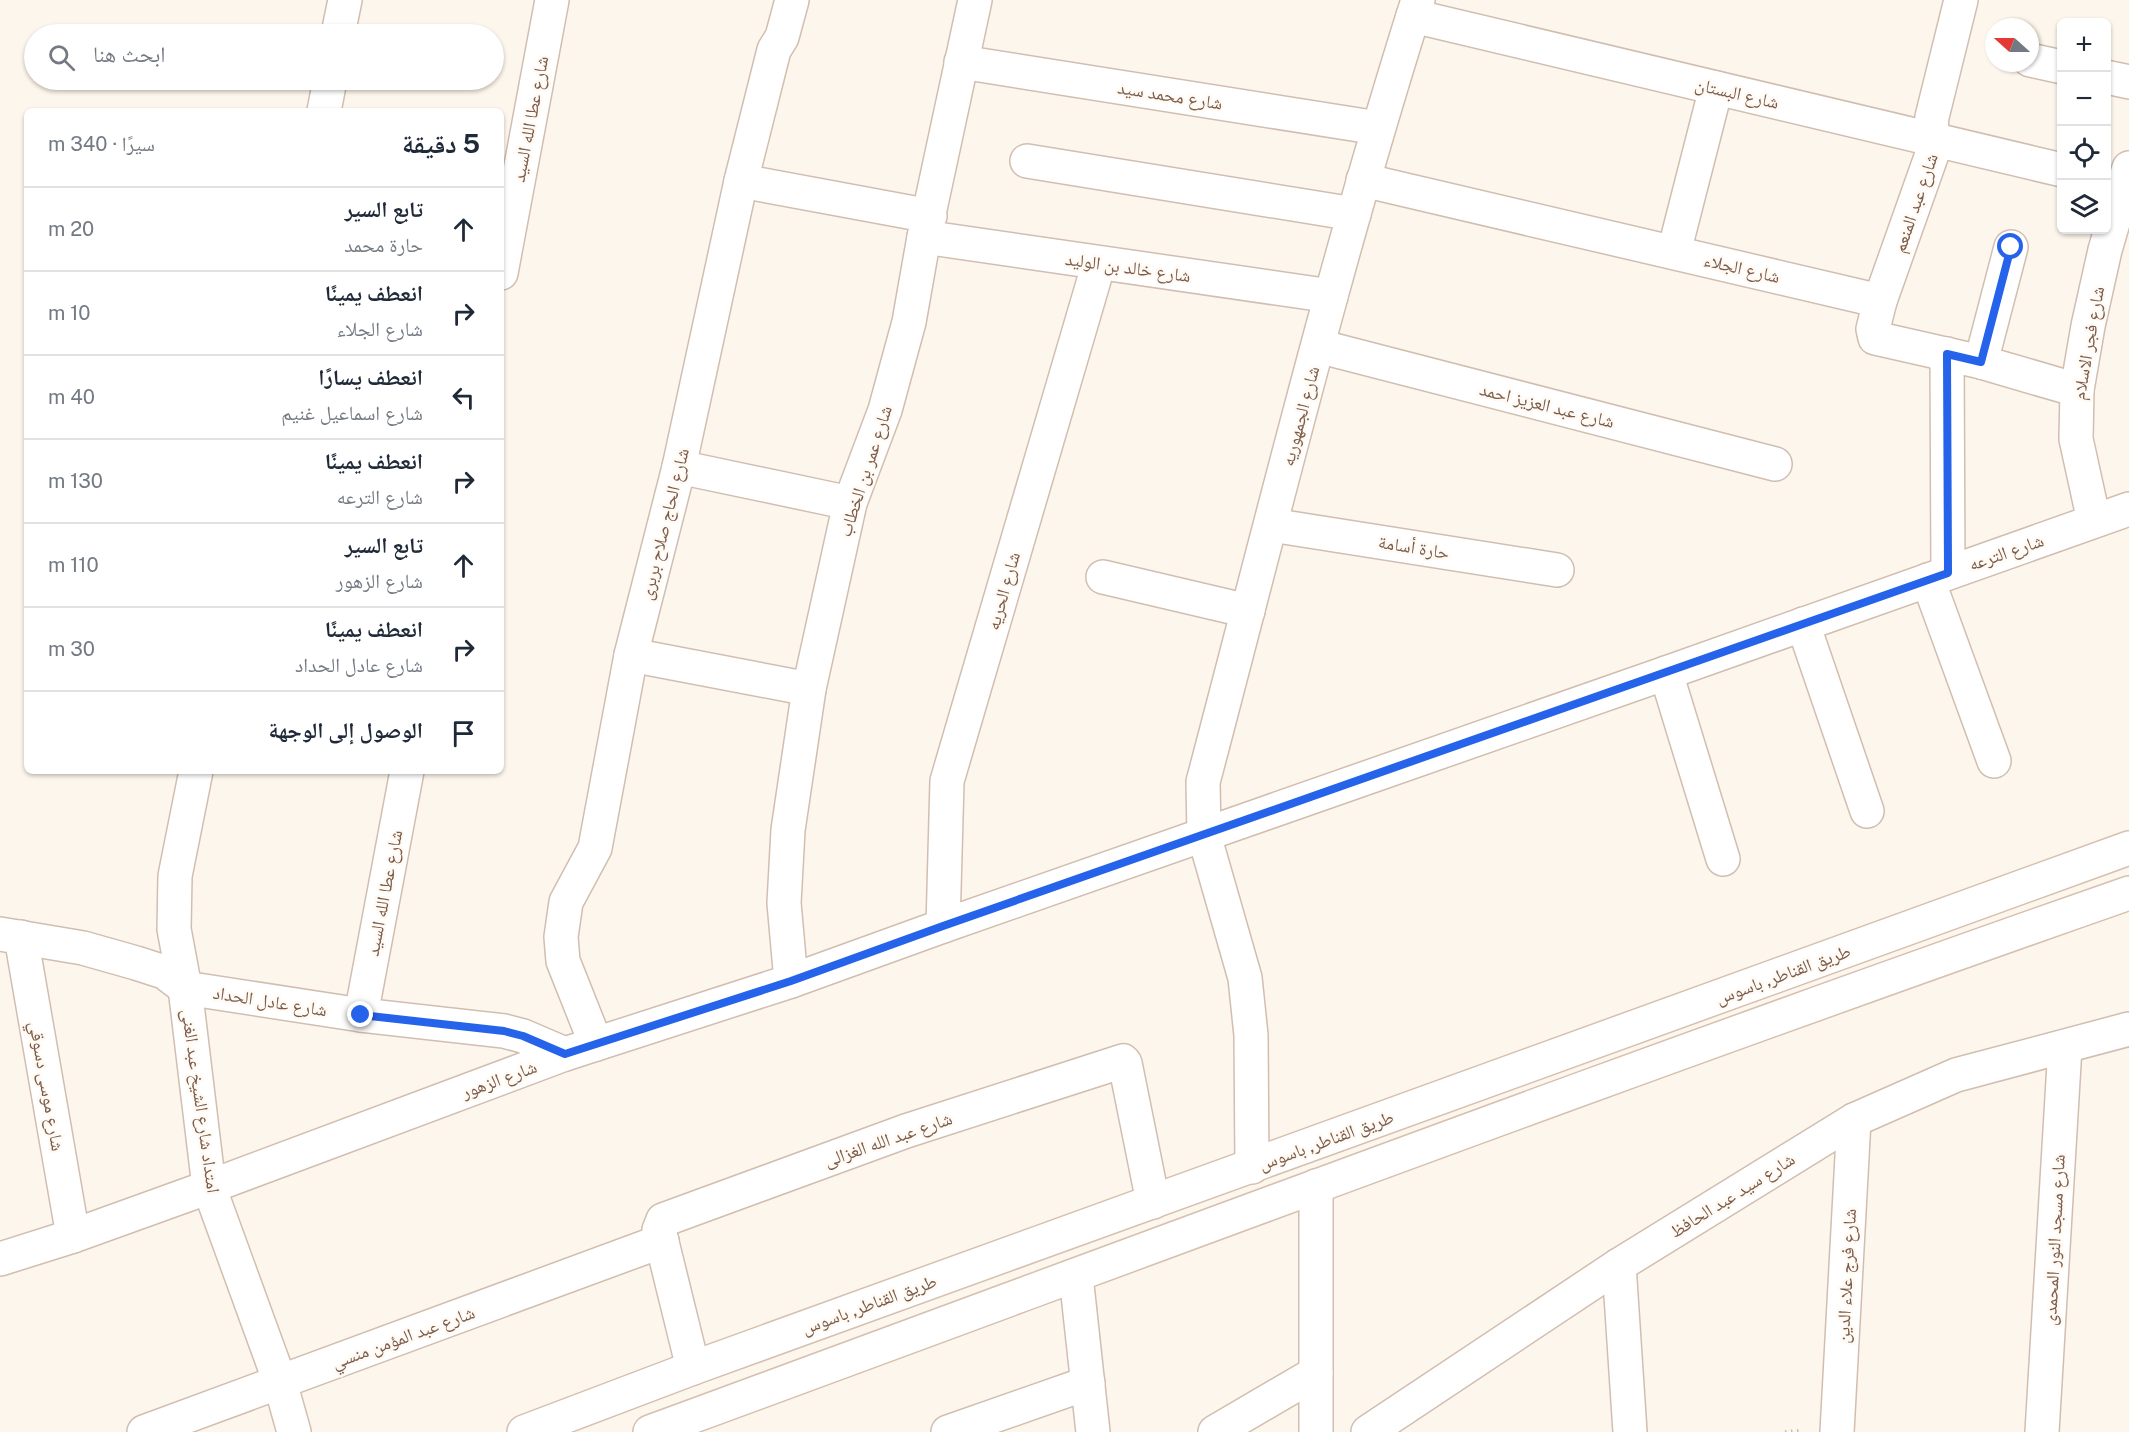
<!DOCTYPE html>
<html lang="ar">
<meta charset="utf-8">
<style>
:root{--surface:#fff;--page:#f2f2f3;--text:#1f2937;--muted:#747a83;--line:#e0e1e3}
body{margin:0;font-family:"Public Sans","Noto Naskh Arabic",sans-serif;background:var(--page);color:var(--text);direction:rtl}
.controls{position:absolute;right:18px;top:18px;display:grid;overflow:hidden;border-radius:9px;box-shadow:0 2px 4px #0004}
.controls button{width:54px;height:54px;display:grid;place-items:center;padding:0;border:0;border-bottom:2px solid var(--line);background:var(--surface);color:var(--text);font:30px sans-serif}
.compass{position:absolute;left:1985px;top:18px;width:54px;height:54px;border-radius:50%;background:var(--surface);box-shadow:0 2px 4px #0004;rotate:291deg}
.stop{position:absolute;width:18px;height:18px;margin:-14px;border:4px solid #2563eb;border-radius:50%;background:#fff}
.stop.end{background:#2563eb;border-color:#fff;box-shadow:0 2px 6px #0008}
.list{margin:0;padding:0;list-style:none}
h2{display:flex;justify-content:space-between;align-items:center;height:78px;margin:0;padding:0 24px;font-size:26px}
h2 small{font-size:20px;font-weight:400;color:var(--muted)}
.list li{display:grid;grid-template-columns:39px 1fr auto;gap:18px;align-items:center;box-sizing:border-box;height:84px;padding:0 24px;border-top:2px solid var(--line)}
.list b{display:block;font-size:22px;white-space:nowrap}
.list p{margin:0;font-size:20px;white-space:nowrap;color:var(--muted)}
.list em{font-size:20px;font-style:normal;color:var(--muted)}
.icon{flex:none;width:33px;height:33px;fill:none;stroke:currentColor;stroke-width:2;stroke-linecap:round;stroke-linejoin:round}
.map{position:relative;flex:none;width:2129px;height:1432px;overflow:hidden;direction:ltr}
.search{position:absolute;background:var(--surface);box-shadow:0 2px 4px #0004;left:24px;top:24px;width:480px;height:66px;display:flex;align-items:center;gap:15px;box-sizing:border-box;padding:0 21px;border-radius:33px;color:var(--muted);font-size:22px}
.panel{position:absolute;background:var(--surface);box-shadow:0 2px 4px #0004;left:24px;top:108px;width:480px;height:666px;border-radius:9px;direction:rtl}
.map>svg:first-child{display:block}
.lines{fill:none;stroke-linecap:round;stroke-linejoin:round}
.street-casing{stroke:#d1beb0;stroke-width:36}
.secondary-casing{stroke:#d6c0b0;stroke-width:36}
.path{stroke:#d9b8a5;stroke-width:4;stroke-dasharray:1.5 4.5;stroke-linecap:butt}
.street{stroke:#fff;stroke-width:33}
.secondary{stroke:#fff;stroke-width:33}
.route{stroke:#2563eb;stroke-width:8}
.labels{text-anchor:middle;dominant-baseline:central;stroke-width:5;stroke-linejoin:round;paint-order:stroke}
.street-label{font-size:18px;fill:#7a5c4d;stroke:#fffaf3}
</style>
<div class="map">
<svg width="2129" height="1432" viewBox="0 0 2129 1432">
<rect width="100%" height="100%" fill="#fdf6ec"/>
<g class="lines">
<defs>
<g id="street">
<polyline points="1413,16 2062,170"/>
<polyline points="338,34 345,0"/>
<polyline points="2030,60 2062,67"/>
<polyline points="961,62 1378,128"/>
<polyline points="2106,77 2129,82"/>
<polyline points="324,111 330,80"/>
<polyline points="1027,161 1354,214"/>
<polyline points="1363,180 1880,301 1873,329 1875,338 1981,362 2077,390"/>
<polyline points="741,181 930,216"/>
<polyline points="924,237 1331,296"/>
<polyline points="1674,252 1716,88"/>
<polyline points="501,273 552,0"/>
<path d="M1880,301L1937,140C1931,133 1931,126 1932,117L1961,0"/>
<polyline points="1318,346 1775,464"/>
<polyline points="1947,354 1948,573"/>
<polyline points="1981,362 2011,247"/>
<polyline points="679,467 850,503"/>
<polyline points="2094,521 2076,439 2077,390 2088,326 2105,250 2129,168"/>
<polyline points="1271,525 1557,570"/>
<polyline points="1103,577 1248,611"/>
<polyline points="1928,580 1994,761"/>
<polyline points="1803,624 1867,811"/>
<polyline points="631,655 809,689"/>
<polyline points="1666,673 1723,859"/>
<polyline points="196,771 175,876 174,929 185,988 209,1187 280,1382 294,1432"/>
<polyline points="943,926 947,781 1099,263"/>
<polyline points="0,934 83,948 136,963 164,972 185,988 361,1015 504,1031 523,1036 565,1054"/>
<polyline points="21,937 73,1236"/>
<polyline points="791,981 784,903 786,867 788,830 809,689 850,503 885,410 909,322 924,237 975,0"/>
<polyline points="361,1015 407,771"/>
<polyline points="596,1044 563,961 561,937 566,902 595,848 631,655 679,467 741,181 774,50 782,37 792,0"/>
<path d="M1252,1167L1251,1035L1245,978L1204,835L1203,782C1272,521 1336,258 1418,0"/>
<polyline points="0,1259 73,1236 209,1187 565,1054 791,981 943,926 1666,673 2129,509"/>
<polyline points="1619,1265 1630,1432"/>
<polyline points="1076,1276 1093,1432"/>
<polyline points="693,1368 659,1230 663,1220 906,1131 1123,1061 1125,1063 1153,1202"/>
<polyline points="144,1432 662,1241"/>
<polyline points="948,1432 1088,1383"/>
<polyline points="1215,1432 1316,1373"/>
<polyline points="1316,1432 1316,1186"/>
<polyline points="1368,1432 1619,1265 1854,1120 1956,1075 2129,1029"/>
<polyline points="1837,1432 1854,1120"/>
<polyline points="2042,1432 2065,1047"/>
</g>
<g id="secondary">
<polyline points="524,1432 693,1368 2129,848"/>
<path d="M650,1432C1143,1251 1634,1066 2129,893"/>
</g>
</defs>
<use href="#street" class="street-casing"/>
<use href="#secondary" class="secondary-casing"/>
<polyline class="path" points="1785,1432 1799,1431"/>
<use href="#street" class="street"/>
<use href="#secondary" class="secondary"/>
</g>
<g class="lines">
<polyline class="route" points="361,1015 504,1031 523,1036 565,1054 791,981 943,926 1948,573 1947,354 1981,362 2011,247"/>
</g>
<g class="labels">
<g class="street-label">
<text transform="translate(1737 93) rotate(13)">شارع البستان</text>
<text transform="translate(1170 95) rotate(9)">شارع محمد سيد</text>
<text transform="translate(530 119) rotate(-79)">شارع عطا الله السيد</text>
<text transform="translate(1915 203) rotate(-71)">شارع عبد المنعم</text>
<text transform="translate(1128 267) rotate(8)">شارع خالد بن الوليد</text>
<text transform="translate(1742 268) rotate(13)">شارع الجلاء</text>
<text transform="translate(2088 343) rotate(-80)">شارع فجر الاسلام</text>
<text transform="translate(1547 405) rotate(14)">شارع عبد العزيز احمد</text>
<text transform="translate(1300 416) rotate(-75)">شارع الجمهوريه</text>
<text transform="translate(865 471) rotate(-72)">شارع عمر بن الخطاب</text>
<text transform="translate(664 524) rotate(-76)">شارع الحاج صلاح بربرى</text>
<text transform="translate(1414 547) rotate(9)">حارة أسامة</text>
<text transform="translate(2006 552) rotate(-19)">شارع الترعه</text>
<text transform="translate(1003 591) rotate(-74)">شارع الحريه</text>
<text transform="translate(384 893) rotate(-79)">شارع عطا الله السيد</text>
<text transform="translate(1783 974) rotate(-20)">طريق القناطر, باسوس</text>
<text transform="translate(270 1001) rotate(9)">شارع عادل الحداد</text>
<text transform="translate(499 1079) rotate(-20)">شارع الزهور</text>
<text transform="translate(47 1086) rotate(80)">شارع موسى دسوقي</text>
<text transform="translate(201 1101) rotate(82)">امتداد شارع الشيخ عبد الغنى</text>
<text transform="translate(888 1139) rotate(-19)">شارع عبد الله الغزالى</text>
<text transform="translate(1326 1140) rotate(-20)">طريق القناطر, باسوس</text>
<text transform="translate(1732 1195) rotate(-32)">شارع سيد عبد الحافظ</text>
<text transform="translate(2054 1240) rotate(-87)">شارع مسجد النور المحمدى</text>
<text transform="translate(1846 1276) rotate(-87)">شارع فرج علاء الدين</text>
<text transform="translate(869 1304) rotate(-20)">طريق القناطر, باسوس</text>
<text transform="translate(403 1337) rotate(-20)">شارع عبد المؤمن منسي</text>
</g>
</g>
</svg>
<div class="controls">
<button>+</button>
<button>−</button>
<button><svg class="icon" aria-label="locate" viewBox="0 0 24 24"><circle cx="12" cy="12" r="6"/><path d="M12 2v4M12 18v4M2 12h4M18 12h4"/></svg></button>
<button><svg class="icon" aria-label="layers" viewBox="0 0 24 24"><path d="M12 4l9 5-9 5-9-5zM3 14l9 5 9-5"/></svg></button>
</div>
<svg class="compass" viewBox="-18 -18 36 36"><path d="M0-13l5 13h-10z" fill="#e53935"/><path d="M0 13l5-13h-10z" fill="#747a83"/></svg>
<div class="stop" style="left:2011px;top:247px"></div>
<div class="stop end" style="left:361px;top:1015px"></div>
<div class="search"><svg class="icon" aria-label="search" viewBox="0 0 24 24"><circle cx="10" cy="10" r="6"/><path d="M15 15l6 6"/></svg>ابحث هنا</div>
<section class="panel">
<h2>5 دقيقة<small>سيرًا · 340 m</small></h2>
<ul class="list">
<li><svg class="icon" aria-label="ahead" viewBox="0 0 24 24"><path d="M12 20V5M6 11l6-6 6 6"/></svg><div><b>تابع السير</b><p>حارة محمد</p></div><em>20 m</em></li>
<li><svg class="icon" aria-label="right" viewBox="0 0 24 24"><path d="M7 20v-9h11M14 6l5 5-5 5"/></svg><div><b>انعطف يمينًا</b><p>شارع الجلاء</p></div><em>10 m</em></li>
<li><svg class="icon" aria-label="left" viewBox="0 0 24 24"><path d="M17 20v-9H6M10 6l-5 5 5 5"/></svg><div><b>انعطف يسارًا</b><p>شارع اسماعيل غنيم</p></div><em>40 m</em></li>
<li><svg class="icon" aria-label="right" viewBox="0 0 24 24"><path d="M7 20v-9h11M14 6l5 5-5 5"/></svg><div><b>انعطف يمينًا</b><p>شارع الترعه</p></div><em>130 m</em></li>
<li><svg class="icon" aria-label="ahead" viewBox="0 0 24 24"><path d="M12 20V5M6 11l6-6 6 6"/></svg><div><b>تابع السير</b><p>شارع الزهور</p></div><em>110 m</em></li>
<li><svg class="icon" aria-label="right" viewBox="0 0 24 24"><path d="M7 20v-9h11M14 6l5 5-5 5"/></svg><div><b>انعطف يمينًا</b><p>شارع عادل الحداد</p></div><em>30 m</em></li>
<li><svg class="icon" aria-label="arrive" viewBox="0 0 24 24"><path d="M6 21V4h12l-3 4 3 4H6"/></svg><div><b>الوصول إلى الوجهة</b></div></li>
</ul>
</section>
</div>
